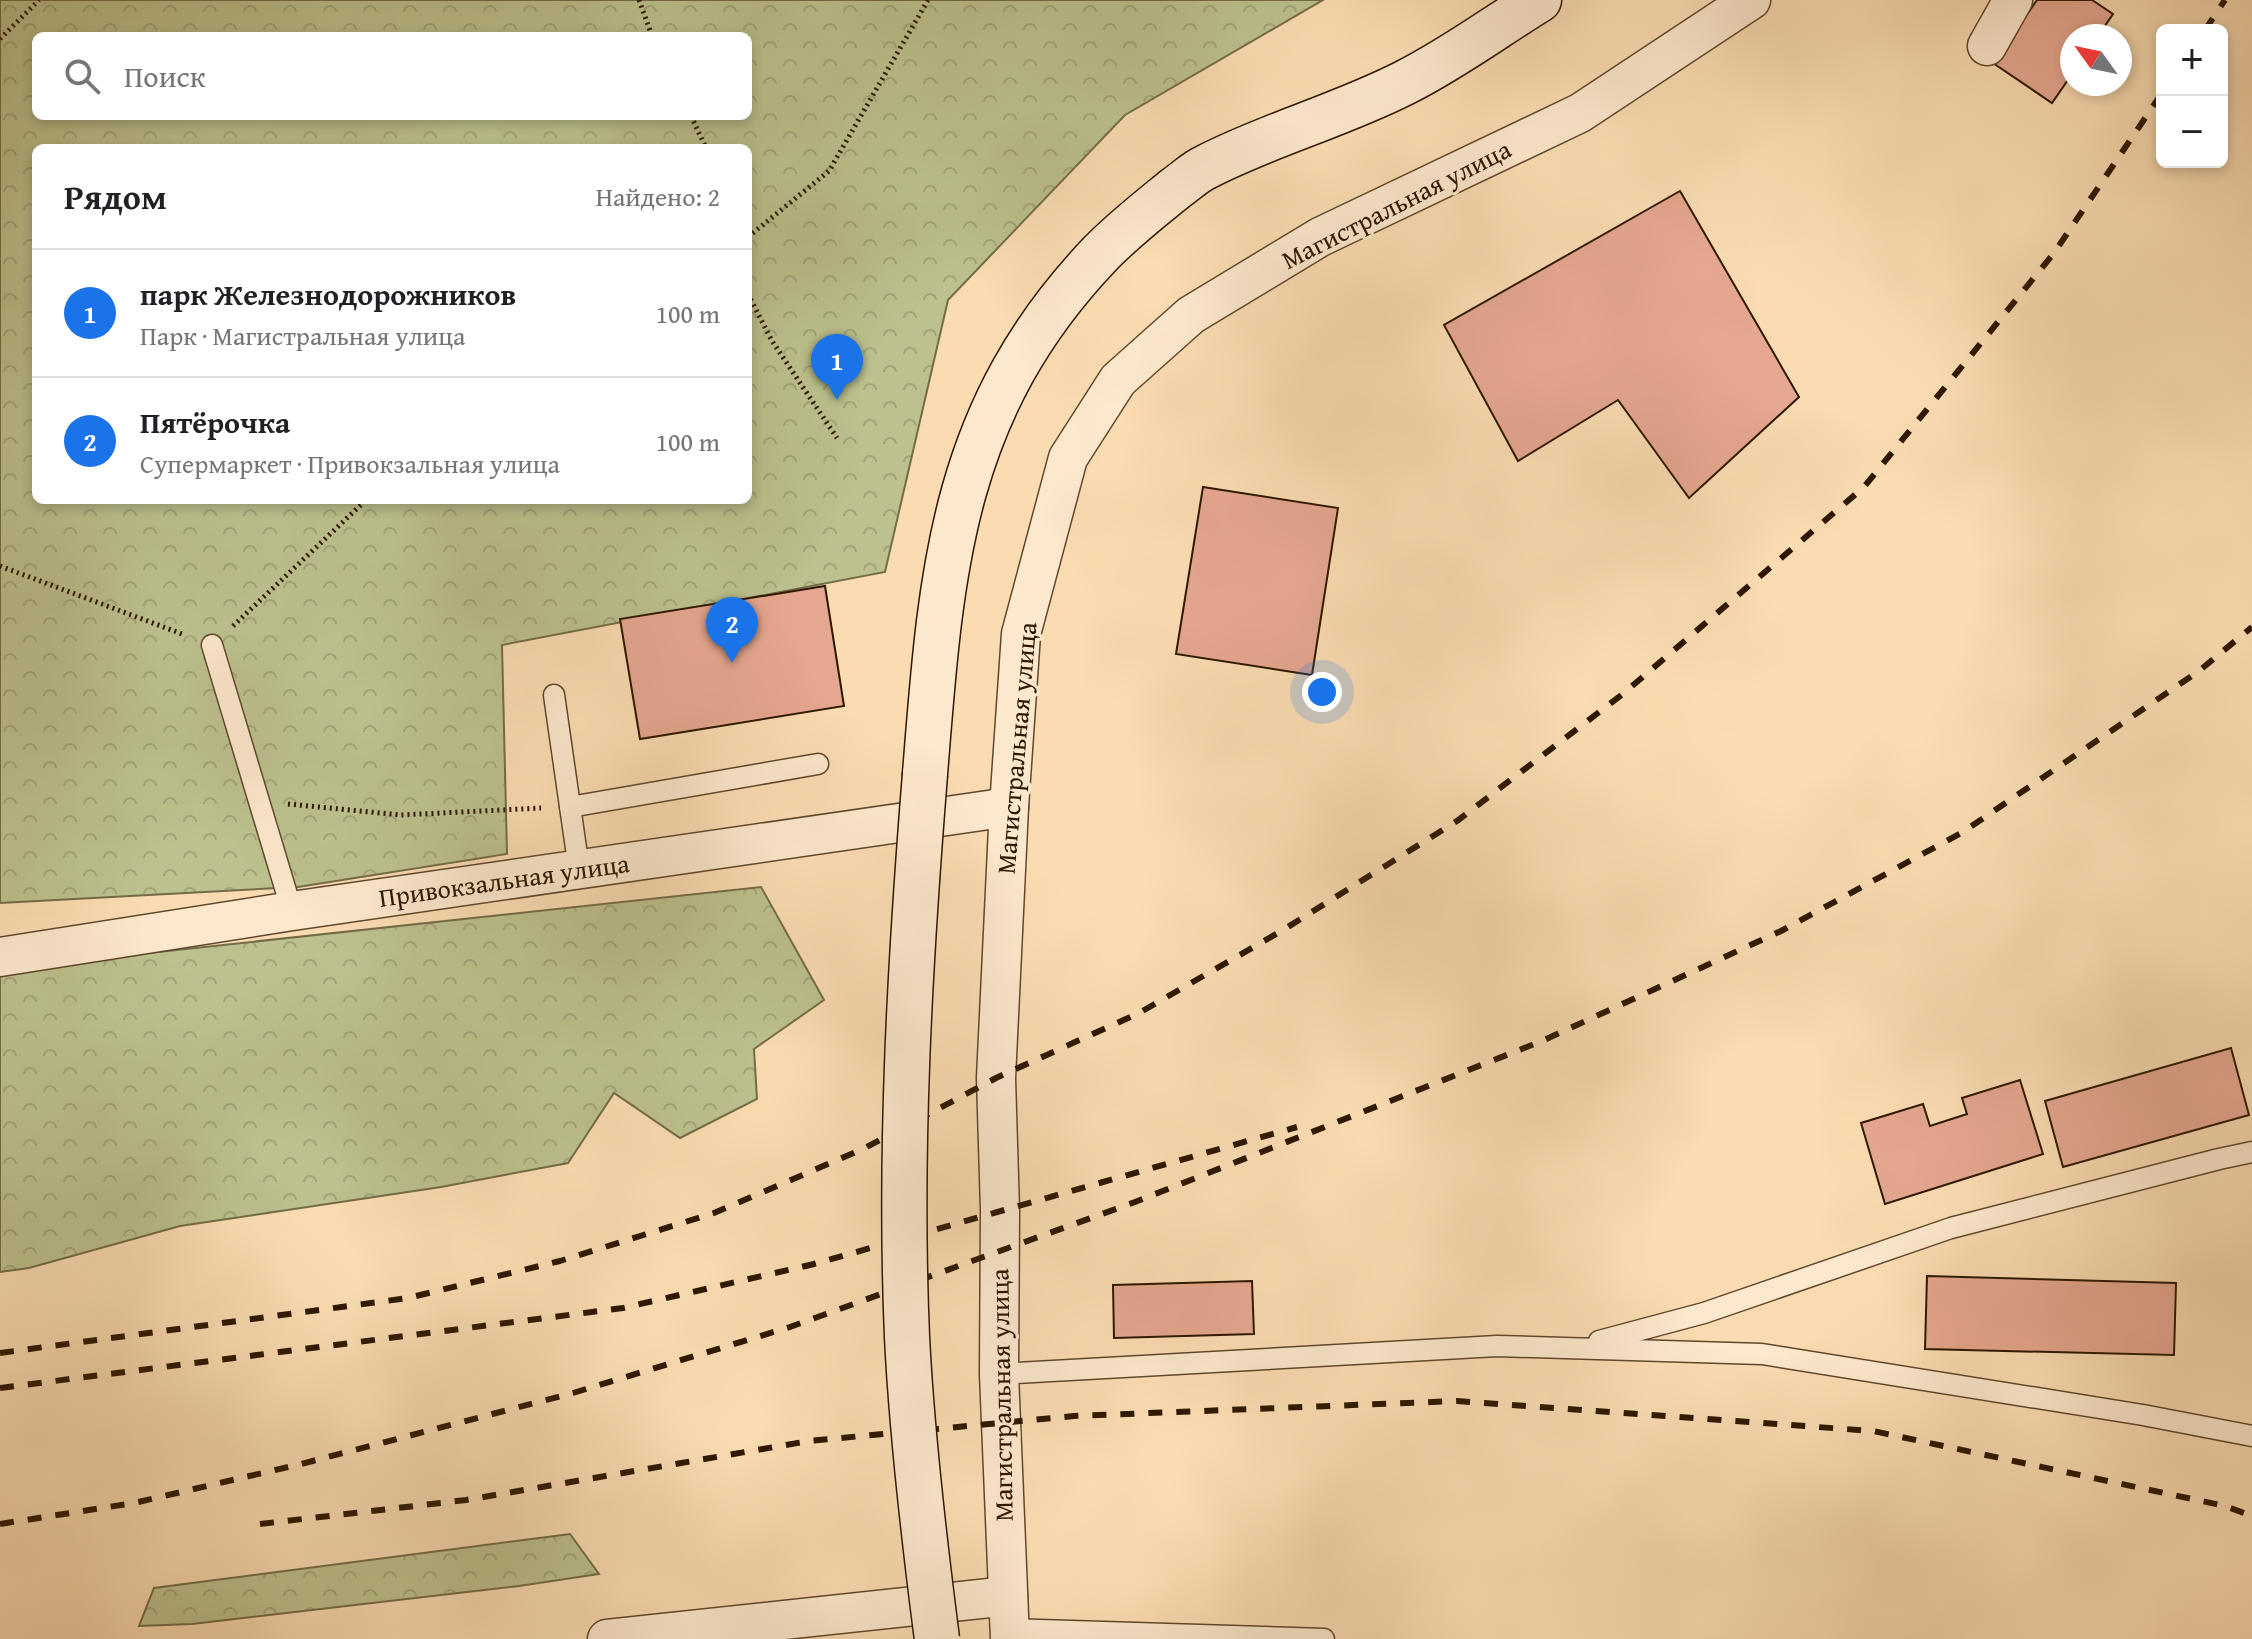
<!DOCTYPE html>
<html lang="ru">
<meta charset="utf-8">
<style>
:root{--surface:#fff;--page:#f6f6f6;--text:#202124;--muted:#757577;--line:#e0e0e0;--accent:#1a73e8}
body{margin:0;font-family:"Gentium Book Plus",serif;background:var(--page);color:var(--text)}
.controls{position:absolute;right:24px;top:24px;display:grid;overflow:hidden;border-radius:12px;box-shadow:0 4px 12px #0003}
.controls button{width:72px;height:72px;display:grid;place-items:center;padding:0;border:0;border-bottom:2px solid var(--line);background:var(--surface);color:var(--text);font:40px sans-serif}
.compass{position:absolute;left:2060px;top:24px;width:72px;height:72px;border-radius:50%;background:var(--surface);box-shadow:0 4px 12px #0003;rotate:303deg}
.you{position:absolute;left:1322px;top:692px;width:28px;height:28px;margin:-20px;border:6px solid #fff;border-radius:50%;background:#1a73e8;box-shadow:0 0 0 12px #1a73e833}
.badge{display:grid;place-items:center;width:52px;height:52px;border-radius:50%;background:var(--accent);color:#fff;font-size:26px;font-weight:700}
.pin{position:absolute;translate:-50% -66px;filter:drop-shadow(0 2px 4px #0008)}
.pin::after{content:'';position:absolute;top:42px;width:28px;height:24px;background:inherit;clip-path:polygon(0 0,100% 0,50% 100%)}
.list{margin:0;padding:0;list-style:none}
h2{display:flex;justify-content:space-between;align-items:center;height:104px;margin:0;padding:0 32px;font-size:34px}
h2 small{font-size:26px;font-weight:400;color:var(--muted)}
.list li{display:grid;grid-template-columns:52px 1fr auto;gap:24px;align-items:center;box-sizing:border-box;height:128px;padding:0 32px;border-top:2px solid var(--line)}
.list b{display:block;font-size:30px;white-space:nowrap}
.list p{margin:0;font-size:26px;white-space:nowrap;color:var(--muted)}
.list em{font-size:26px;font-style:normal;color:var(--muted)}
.icon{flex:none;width:44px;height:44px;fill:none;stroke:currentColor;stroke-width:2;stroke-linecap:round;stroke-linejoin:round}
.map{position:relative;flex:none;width:2252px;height:1639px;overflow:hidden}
.search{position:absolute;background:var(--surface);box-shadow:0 4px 12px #0003;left:32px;top:32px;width:720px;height:88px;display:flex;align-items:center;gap:20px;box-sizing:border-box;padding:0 28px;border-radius:12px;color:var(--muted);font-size:30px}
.panel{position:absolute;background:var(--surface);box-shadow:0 4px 12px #0003;left:32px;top:144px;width:720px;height:360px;border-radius:12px}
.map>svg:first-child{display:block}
.forest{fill:url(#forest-crowns);stroke:#746c47;stroke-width:2;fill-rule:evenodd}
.building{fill:#e5a78f;stroke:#2d1700;stroke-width:2}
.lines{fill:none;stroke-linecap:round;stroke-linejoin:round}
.service-casing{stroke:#60482c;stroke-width:23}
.minor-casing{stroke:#60482c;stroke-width:41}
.secondary-casing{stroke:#2d1700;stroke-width:47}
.path{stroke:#2d1700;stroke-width:5;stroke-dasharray:2 4;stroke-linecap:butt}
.service{stroke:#fce8cd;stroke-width:20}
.minor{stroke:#fce8cd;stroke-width:38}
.secondary{stroke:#fce8cd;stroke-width:44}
.rail{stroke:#2d1700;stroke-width:6;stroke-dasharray:14 14;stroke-linecap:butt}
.secondary-bridge-casing{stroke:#2d1700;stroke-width:47;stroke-linecap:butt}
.secondary-bridge{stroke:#fce8cd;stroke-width:44}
.labels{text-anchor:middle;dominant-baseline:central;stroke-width:6;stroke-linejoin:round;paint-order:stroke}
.street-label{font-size:26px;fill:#2d1700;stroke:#fce8cd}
</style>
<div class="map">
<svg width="2252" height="1639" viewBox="0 0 2252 1639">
<defs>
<pattern id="forest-crowns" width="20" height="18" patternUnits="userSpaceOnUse" patternTransform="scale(2)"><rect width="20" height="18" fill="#bcc18e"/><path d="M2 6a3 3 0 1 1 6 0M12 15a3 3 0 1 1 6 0" fill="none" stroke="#a2a579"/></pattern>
</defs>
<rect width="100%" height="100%" fill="#fbdcb2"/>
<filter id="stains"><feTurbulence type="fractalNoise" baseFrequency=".0025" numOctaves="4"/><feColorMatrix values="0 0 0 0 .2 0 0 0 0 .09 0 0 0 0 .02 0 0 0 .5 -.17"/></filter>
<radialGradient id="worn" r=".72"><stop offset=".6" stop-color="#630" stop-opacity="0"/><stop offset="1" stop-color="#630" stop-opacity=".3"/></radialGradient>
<g class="forest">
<path d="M0,0H1323L1125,115L948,300L885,572L502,645L507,854L298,887L0,903ZM36,36H748V116H36ZM36,148H748V500H36Z"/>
<polygon points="761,887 824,1000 754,1049 757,1099 680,1138 614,1093 568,1163 441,1187 180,1226 29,1268 0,1272 0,969"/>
<polygon points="570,1534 599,1574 519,1586 192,1624 139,1626 154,1588"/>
</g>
<g class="building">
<polygon points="2037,0 2092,0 2113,14 2098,36 2072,36 2072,74 2052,103 1993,63"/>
<polygon points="1680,191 1799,397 1689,498 1618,400 1518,461 1444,325"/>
<polygon points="1203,487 1338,508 1312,675 1176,654"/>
<polygon points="825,586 844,706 640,739 620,619"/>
<polygon points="2231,1048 2249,1115 2063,1167 2045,1101"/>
<polygon points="2020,1080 2043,1154 1885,1204 1861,1123 1923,1104 1930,1126 1967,1114 1962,1098"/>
<polygon points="1927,1276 2176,1283 2174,1355 1925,1349"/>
<polygon points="1252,1281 1254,1334 1114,1338 1113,1285"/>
</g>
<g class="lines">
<defs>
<g id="service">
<polyline points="212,645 292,911"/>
<polyline points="554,695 579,869"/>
<polyline points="570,807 818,764"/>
<polyline points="1599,1341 1704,1313 1951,1228 2219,1159 2252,1152"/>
<polyline points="999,1374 1497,1346 1762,1354 2143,1415 2252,1436"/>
<polyline points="1009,1629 1324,1639"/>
</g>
<g id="minor">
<polyline points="1987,46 2013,0"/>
<polyline points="0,957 292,911 1009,807"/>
<polyline points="607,1639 1008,1596"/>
<polyline points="1010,1639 999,1374 1000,1210 996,1078 1009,807 1021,634 1068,458 1118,380 1191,315 1320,237 1580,113 1751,0"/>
</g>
<path id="secondary" d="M925,774C941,571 951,411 1099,255C1123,230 1149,210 1176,188C1186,181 1195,172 1206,167C1270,134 1342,115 1406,82C1452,59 1495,27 1539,0"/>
</defs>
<use href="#service" class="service-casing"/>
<use href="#minor" class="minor-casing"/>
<use href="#secondary" class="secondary-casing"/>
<g class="path">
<polyline points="639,0 652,36"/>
<polyline points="0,39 39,0"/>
<polyline points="691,116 706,148"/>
<polyline points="748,237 829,171 928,0"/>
<polyline points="748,294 772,341 837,438"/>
<polyline points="0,566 185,635"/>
<polyline points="233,626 366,500"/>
<polyline points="288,804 401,815 541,808"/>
</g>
<use href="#service" class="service"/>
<use href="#minor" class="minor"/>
<use href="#secondary" class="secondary"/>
<g class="rail">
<polyline points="2205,30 2225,0"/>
<polyline points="0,1353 408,1298 560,1261 714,1213 863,1149 996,1078 1139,1013 1283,930 1457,821 1624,693 1864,487 2054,253 2162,93"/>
<polyline points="0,1388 623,1308 814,1264 1297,1127"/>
<polyline points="0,1524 134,1503 301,1464 573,1393 790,1327 1135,1202 1542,1041 1781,931 1963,832 2199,671 2252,627"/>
<polyline points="260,1524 466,1500 809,1441 1074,1416 1457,1401 1873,1431 2225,1506 2252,1516"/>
</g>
<defs>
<path id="secondary-bridge" d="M925,774C910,961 899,1149 907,1337C912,1438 924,1539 937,1639"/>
</defs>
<use href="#secondary-bridge" class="secondary-bridge-casing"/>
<use href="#secondary-bridge" class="secondary-bridge"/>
</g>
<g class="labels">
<g class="street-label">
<text transform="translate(1396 204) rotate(-27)">Магистральная улица</text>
<text transform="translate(1016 748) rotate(-85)">Магистральная улица</text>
<text transform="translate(504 880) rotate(-8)">Привокзальная улица</text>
<text transform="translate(1001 1395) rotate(-91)">Магистральная улица</text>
</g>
</g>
<rect width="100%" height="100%" filter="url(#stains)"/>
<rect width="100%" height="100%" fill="url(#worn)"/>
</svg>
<div class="controls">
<button>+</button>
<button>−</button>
</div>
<svg class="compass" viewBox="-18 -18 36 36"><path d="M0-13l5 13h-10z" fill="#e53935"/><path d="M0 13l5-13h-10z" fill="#757577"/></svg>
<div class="you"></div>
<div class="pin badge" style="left:837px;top:400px">1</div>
<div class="pin badge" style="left:732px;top:663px">2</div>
<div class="search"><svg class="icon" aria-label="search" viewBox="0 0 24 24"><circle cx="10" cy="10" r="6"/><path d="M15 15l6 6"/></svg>Поиск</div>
<section class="panel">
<h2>Рядом<small>Найдено: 2</small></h2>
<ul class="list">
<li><span class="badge">1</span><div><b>парк Железнодорожников</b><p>Парк · Магистральная улица</p></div><em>100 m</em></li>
<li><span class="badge">2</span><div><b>Пятёрочка</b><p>Супермаркет · Привокзальная улица</p></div><em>100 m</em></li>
</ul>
</section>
</div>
